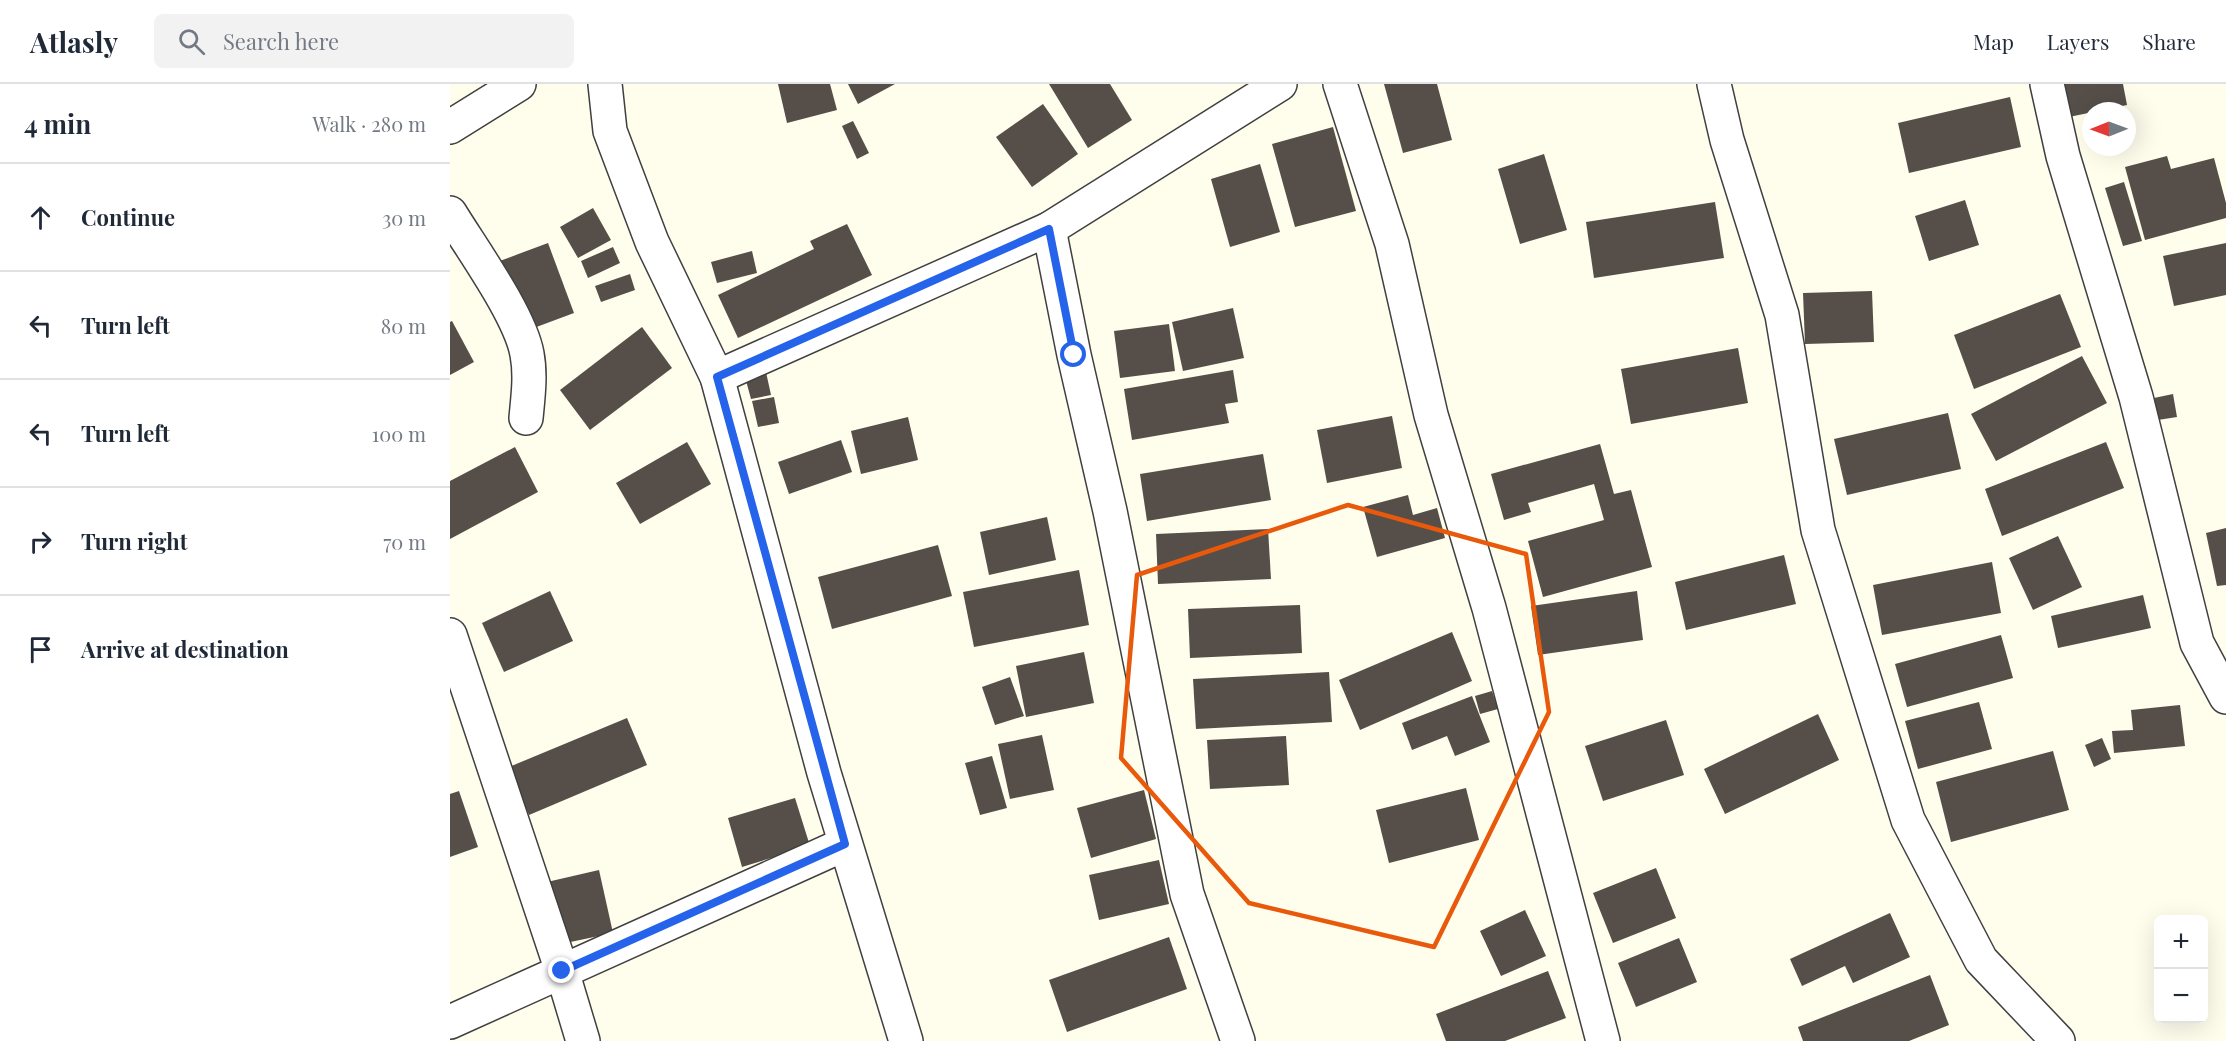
<!DOCTYPE html>
<meta charset="utf-8">
<style>
:root{--surface:#fff;--page:#f2f2f3;--text:#1f2937;--muted:#747a83;--line:#e0e1e3}
body{margin:0;font-family:"Playfair Display",serif;background:var(--page);color:var(--text)}
.controls{position:absolute;right:18px;bottom:18px;display:grid;overflow:hidden;border-radius:9px;box-shadow:0 6px 24px #0002}
.controls button{width:54px;height:54px;display:grid;place-items:center;padding:0;border:0;border-bottom:2px solid var(--line);background:var(--surface);color:var(--text);font:30px sans-serif}
.compass{position:absolute;left:1632px;top:18px;width:54px;height:54px;border-radius:50%;background:var(--surface);box-shadow:0 6px 24px #0002;rotate:269deg}
.stop{position:absolute;width:18px;height:18px;margin:-14px;border:4px solid #2563eb;border-radius:50%;background:#fff}
.stop.end{background:#2563eb;border-color:#fff;box-shadow:0 2px 6px #0008}
.list{margin:0;padding:0;list-style:none}
h2{display:flex;justify-content:space-between;align-items:center;height:78px;margin:0;padding:0 24px;font-size:26px}
h2 small{font-size:20px;font-weight:400;color:var(--muted)}
.list li{display:grid;grid-template-columns:39px 1fr auto;gap:18px;align-items:center;box-sizing:border-box;height:108px;padding:0 24px;border-top:2px solid var(--line)}
.list b{display:block;font-size:22px;white-space:nowrap}
.list em{font-size:20px;font-style:normal;color:var(--muted)}
.icon{flex:none;width:33px;height:33px;fill:none;stroke:currentColor;stroke-width:2;stroke-linecap:round;stroke-linejoin:round}
.map{position:relative;flex:none;width:1776px;height:957px;overflow:hidden}
header{display:flex;align-items:center;gap:36px;box-sizing:border-box;height:84px;padding:0 30px;background:var(--surface);border-bottom:2px solid var(--line)}
header strong{font-size:28px}
nav{display:flex;gap:33px;margin-inline-start:auto;font-size:21px}
.search{width:420px;height:54px;background:var(--page);display:flex;align-items:center;gap:15px;box-sizing:border-box;padding:0 21px;border-radius:9px;color:var(--muted);font-size:22px}
main{display:flex}
aside{flex:1;background:var(--surface)}
.map>svg:first-child{display:block}
.building{fill:#564f49}
.lines{fill:none;stroke-linecap:round;stroke-linejoin:round}
.minor-casing{stroke:#404040;stroke-width:36}
.minor{stroke:#fff;stroke-width:33}
.route{stroke:#2563eb;stroke-width:8}
.marked{fill:none;stroke:#e8590c;stroke-width:4.5;stroke-linejoin:round}
</style>
<header>
<strong>Atlasly</strong>
<div class="search"><svg class="icon" aria-label="search" viewBox="0 0 24 24"><circle cx="10" cy="10" r="6"/><path d="M15 15l6 6"/></svg>Search here</div>
<nav><a>Map</a><a>Layers</a><a>Share</a></nav>
</header>
<main>
<aside>
<h2>4 min<small>Walk · 280 m</small></h2>
<ul class="list">
<li><svg class="icon" aria-label="ahead" viewBox="0 0 24 24"><path d="M12 20V5M6 11l6-6 6 6"/></svg><div><b>Continue</b></div><em>30 m</em></li>
<li><svg class="icon" aria-label="left" viewBox="0 0 24 24"><path d="M17 20v-9H6M10 6l-5 5 5 5"/></svg><div><b>Turn left</b></div><em>80 m</em></li>
<li><svg class="icon" aria-label="left" viewBox="0 0 24 24"><path d="M17 20v-9H6M10 6l-5 5 5 5"/></svg><div><b>Turn left</b></div><em>100 m</em></li>
<li><svg class="icon" aria-label="right" viewBox="0 0 24 24"><path d="M7 20v-9h11M14 6l5 5-5 5"/></svg><div><b>Turn right</b></div><em>70 m</em></li>
<li><svg class="icon" aria-label="arrive" viewBox="0 0 24 24"><path d="M6 21V4h12l-3 4 3 4H6"/></svg><div><b>Arrive at destination</b></div></li>
</ul>
</aside>
<div class="map">
<svg width="1776" height="957" viewBox="0 0 1776 957">
<rect width="100%" height="100%" fill="#fffdec"/>
<g class="building">
<polygon points="328,0 380,0 387,26 337,39"/>
<polygon points="398,0 445,0 408,20"/>
<polygon points="599,0 660,0 682,36 638,64"/>
<polygon points="934,0 987,0 1002,56 953,69"/>
<polygon points="1613,0 1673,0 1677,21 1619,33"/>
<polygon points="1560,13 1571,63 1459,89 1448,39"/>
<polygon points="593,20 628,70 582,103 546,53"/>
<polygon points="403,37 419,69 407,75 392,42"/>
<polygon points="883,43 906,127 845,143 822,60"/>
<polygon points="1094,70 1117,146 1070,160 1048,85"/>
<polygon points="1717,72 1721,85 1764,74 1776,119 1776,134 1695,156 1675,83"/>
<polygon points="810,80 830,148 780,163 761,95"/>
<polygon points="1674,98 1692,157 1673,162 1655,104"/>
<polygon points="1515,116 1529,161 1479,177 1465,132"/>
<polygon points="1265,118 1274,174 1144,194 1136,138"/>
<polygon points="143,124 161,156 128,174 110,143"/>
<polygon points="397,140 422,191 288,254 268,211 364,165 360,157"/>
<polygon points="98,159 124,229 73,248 47,178"/>
<polygon points="1776,159 1776,211 1724,222 1713,172"/>
<polygon points="163,163 170,179 138,194 131,177"/>
<polygon points="302,167 307,189 267,199 261,178"/>
<polygon points="180,190 185,206 151,218 145,202"/>
<polygon points="1422,207 1424,258 1355,260 1353,209"/>
<polygon points="1610,210 1631,263 1524,305 1504,251"/>
<polygon points="783,224 794,274 733,287 722,238"/>
<polygon points="2,237 24,278 0,291 0,238"/>
<polygon points="719,240 725,287 670,294 664,247"/>
<polygon points="192,243 222,284 140,346 110,306"/>
<polygon points="1288,264 1298,319 1181,340 1171,285"/>
<polygon points="1632,272 1657,319 1546,377 1521,330"/>
<polygon points="783,286 788,318 775,320 779,339 682,356 674,305"/>
<polygon points="316,288 321,311 301,315 295,293"/>
<polygon points="1723,310 1727,333 1708,336 1704,314"/>
<polygon points="324,313 329,339 308,343 302,317"/>
<polygon points="1498,329 1511,385 1397,411 1384,355"/>
<polygon points="942,332 952,384 877,399 867,346"/>
<polygon points="458,333 468,376 411,390 401,347"/>
<polygon points="391,356 402,388 339,410 328,378"/>
<polygon points="237,358 261,400 190,440 166,399"/>
<polygon points="1656,358 1674,404 1552,452 1535,405"/>
<polygon points="1150,360 1164,410 1181,406 1202,483 1093,513 1078,457 1154,436 1144,400 1078,419 1081,428 1054,436 1041,390"/>
<polygon points="65,363 88,408 0,455 0,397"/>
<polygon points="813,370 821,416 697,437 690,390"/>
<polygon points="958,411 963,431 987,424 995,454 927,473 913,423"/>
<polygon points="597,433 606,476 539,491 530,448"/>
<polygon points="1776,444 1776,501 1767,502 1756,449"/>
<polygon points="818,445 821,495 708,500 706,450"/>
<polygon points="1608,452 1632,503 1583,526 1559,474"/>
<polygon points="488,461 502,512 382,545 368,493"/>
<polygon points="1334,471 1346,520 1236,546 1225,498"/>
<polygon points="1542,478 1551,529 1432,551 1423,501"/>
<polygon points="629,486 639,541 524,563 513,508"/>
<polygon points="100,507 123,557 54,588 32,539"/>
<polygon points="1187,507 1193,556 1088,571 1081,522"/>
<polygon points="1693,511 1701,544 1608,564 1601,532"/>
<polygon points="850,521 852,569 740,574 738,525"/>
<polygon points="1002,548 1022,597 910,646 889,596"/>
<polygon points="1551,551 1563,594 1457,623 1445,580"/>
<polygon points="634,568 644,619 576,633 566,582"/>
<polygon points="879,588 882,638 746,645 743,595"/>
<polygon points="560,593 574,632 545,641 532,603"/>
<polygon points="1042,607 1048,625 1030,630 1025,612"/>
<polygon points="1022,612 1040,658 1005,672 997,652 962,666 952,639"/>
<polygon points="1529,618 1542,665 1468,685 1455,637"/>
<polygon points="1730,621 1735,662 1664,669 1662,647 1683,646 1681,626"/>
<polygon points="1368,630 1389,676 1275,730 1254,685"/>
<polygon points="177,634 197,681 79,731 59,683"/>
<polygon points="1216,636 1234,691 1153,717 1135,662"/>
<polygon points="592,651 604,706 560,715 548,660"/>
<polygon points="836,652 839,701 760,705 757,656"/>
<polygon points="1652,654 1661,675 1644,683 1635,661"/>
<polygon points="1603,667 1619,726 1501,758 1486,698"/>
<polygon points="542,672 557,724 530,731 515,679"/>
<polygon points="1016,704 1029,756 939,779 926,726"/>
<polygon points="694,706 706,755 641,774 627,724"/>
<polygon points="9,707 28,763 0,773 0,710"/>
<polygon points="345,714 360,762 292,783 278,734"/>
<polygon points="709,776 719,820 649,836 639,791"/>
<polygon points="1206,784 1226,834 1163,859 1143,809"/>
<polygon points="149,786 163,849 111,860 97,798"/>
<polygon points="1075,826 1096,872 1051,892 1030,847"/>
<polygon points="1440,829 1460,873 1403,899 1395,882 1352,902 1340,875"/>
<polygon points="719,853 737,905 617,948 599,896"/>
<polygon points="1229,854 1247,898 1186,923 1168,879"/>
<polygon points="1098,887 1116,934 1055,957 996,957 986,930"/>
<polygon points="1480,891 1499,941 1459,957 1353,957 1348,943"/>
</g>
<g class="lines">
<defs>
<g id="minor">
<polyline points="155,0 160,47 202,158 267,293 374,689 456,957"/>
<polyline points="890,0 942,160 981,331 1039,524 1153,957"/>
<polyline points="1264,0 1277,56 1332,231 1368,446 1458,736 1531,876 1608,957"/>
<polyline points="1597,0 1613,72 1686,313 1747,559 1776,613"/>
<polyline points="0,43 69,0"/>
<path d="M0,129C22,165 70,231 77,270C81,291 78,313 76,334"/>
<polyline points="599,145 624,271 660,427 737,810 788,957"/>
<polyline points="267,293 599,145 830,0"/>
<polyline points="0,551 112,887 133,957"/>
<polyline points="0,938 395,760"/>
</g>
</defs>
<use href="#minor" class="minor-casing"/>
<use href="#minor" class="minor"/>
</g>
<g class="lines">
<polyline class="route" points="112,887 395,760 267,293 599,145 624,271"/>
</g>
<path class="marked" d="M898,421L1076,470L1099,628L984,863L799,819L671,674L687,491Z"/>
</svg>
<div class="controls">
<button>+</button>
<button>−</button>
</div>
<svg class="compass" viewBox="-18 -18 36 36"><path d="M0-13l5 13h-10z" fill="#e53935"/><path d="M0 13l5-13h-10z" fill="#747a83"/></svg>
<div class="stop" style="left:624px;top:271px"></div>
<div class="stop end" style="left:112px;top:887px"></div>
</div>
</main>
